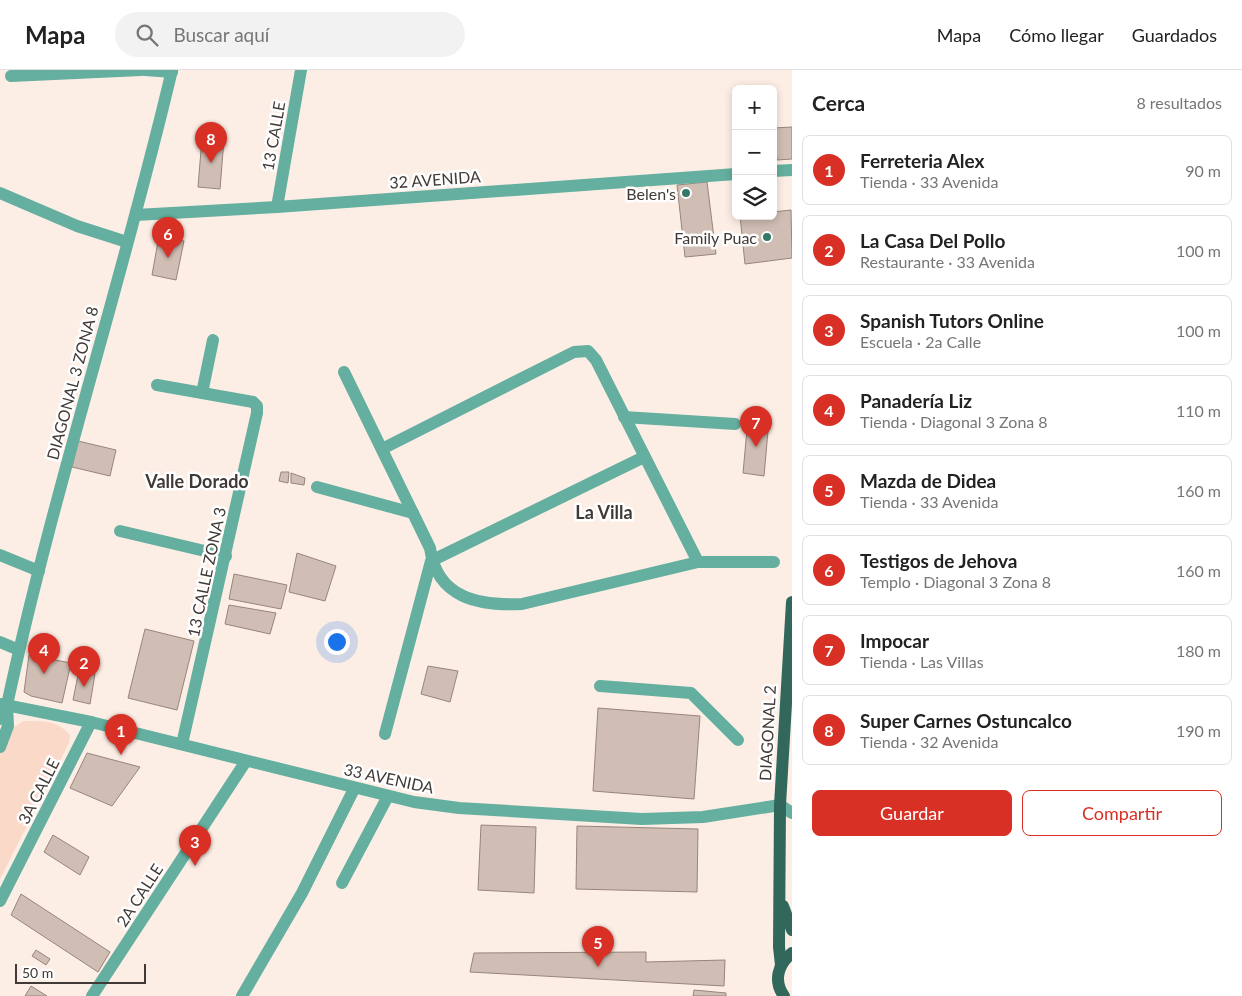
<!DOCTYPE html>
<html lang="es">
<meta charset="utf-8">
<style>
:root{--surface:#fff;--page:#f2f2f2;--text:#222;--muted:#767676;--line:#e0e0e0;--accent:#d93025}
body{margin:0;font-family:Lato,sans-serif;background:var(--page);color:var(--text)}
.controls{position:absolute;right:15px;top:15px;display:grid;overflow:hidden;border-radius:8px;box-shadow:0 2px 8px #0003}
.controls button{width:45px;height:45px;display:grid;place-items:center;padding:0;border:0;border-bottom:1px solid var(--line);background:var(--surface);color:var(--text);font:25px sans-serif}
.scale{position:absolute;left:15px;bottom:12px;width:131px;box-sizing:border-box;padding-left:5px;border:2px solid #403935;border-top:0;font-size:14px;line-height:18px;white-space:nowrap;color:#403935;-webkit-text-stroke:4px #fefefe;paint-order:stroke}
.you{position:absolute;left:336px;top:571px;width:18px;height:18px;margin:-12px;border:4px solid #fff;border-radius:50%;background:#1a73e8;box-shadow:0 0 0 8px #1a73e833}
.badge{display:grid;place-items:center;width:32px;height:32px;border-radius:50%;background:var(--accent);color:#fff;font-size:16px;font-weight:700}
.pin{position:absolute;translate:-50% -41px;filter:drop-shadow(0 1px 2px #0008)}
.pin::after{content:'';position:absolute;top:26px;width:18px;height:15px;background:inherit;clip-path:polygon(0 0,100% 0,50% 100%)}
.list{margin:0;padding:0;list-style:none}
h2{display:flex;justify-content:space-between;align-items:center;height:65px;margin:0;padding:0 20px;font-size:21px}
h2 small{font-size:16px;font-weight:400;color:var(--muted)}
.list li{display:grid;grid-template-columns:32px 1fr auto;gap:15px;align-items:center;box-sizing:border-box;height:70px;margin:0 10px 10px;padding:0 10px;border:1px solid var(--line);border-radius:8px}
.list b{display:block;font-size:19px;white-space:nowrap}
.list p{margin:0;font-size:16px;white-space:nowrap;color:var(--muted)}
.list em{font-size:16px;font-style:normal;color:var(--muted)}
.actions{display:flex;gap:10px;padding:15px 20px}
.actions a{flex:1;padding:11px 0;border:1px solid var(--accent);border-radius:8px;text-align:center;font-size:18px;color:var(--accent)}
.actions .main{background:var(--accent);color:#fff}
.icon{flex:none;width:28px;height:28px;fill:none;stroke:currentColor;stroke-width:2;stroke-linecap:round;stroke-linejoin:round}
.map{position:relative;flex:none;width:792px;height:926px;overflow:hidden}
header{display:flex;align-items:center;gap:30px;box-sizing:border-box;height:70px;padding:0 25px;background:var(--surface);border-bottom:1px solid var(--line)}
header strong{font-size:24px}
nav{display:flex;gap:28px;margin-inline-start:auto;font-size:18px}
.search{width:350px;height:45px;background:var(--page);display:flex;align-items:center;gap:12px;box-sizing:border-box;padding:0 18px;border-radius:28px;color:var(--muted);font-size:19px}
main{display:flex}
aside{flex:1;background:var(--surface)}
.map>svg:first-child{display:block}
.green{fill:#fad9c8}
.building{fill:#d0bdb3;stroke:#97857c}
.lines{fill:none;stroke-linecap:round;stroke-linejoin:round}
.minor{stroke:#64af9f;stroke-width:12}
.major{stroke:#32675c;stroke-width:12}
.poi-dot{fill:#35786a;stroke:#fefefe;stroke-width:2}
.labels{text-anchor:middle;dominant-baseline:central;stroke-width:5;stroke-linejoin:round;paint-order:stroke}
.street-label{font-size:16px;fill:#403935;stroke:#fefefe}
.poi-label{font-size:16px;fill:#403935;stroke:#fefefe;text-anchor:end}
.neighbourhood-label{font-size:18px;font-weight:bold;fill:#403935;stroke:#fefefe}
</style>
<header>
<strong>Mapa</strong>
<div class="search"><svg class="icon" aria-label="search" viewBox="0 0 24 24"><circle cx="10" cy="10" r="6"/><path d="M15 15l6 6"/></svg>Buscar aquí</div>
<nav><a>Mapa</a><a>Cómo llegar</a><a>Guardados</a></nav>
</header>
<main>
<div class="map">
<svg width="792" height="926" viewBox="0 0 792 926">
<rect width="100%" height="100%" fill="#fdeee5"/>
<path class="green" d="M23,651C42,651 57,650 70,665L69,673L0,809V684L10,660Z"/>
<g class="building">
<polygon points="792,57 792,89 777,90 774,58"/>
<polygon points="202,68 224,69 220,119 198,117"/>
<polygon points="707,112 716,184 685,187 677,115"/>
<polygon points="791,140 792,188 745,194 740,146 773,146 773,142"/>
<polygon points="159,166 184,171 176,210 152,205"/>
<polygon points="748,348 769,350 764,406 743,403"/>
<polygon points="78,371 116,380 110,406 72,397"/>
<polygon points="281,402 289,402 288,413 279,411"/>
<polygon points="291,403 305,408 304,415 291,413"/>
<polygon points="297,483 336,496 325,531 289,522"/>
<polygon points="234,504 287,515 281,539 229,529"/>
<polygon points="229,535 276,543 270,564 225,554"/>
<polygon points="145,559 194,571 177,640 128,628"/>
<polygon points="29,585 71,593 62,633 31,626 24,622"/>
<polygon points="428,596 458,601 450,632 421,624"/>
<polygon points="79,600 95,604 90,634 73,630"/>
<polygon points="598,638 700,646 694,729 593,721"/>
<polygon points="87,683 140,697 112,736 70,718"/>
<polygon points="481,755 536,757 534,823 478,820"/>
<polygon points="577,756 698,759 697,822 576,819"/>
<polygon points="53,765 89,787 80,805 44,782"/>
<polygon points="21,824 110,882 98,902 11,845"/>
<polygon points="36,880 50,889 46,895 32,886"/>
<polygon points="646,882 646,892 725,890 724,916 470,902 474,883"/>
<polygon points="31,916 47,926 25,926"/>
<polygon points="694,920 726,923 726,926 693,926"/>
</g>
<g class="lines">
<g class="minor">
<polyline points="145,0 172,2"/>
<polyline points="11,6 141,0"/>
<polyline points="773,101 792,100"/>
<polyline points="0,123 77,156 127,172"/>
<polyline points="277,137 301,0"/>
<polyline points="136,145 277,137 736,104"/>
<path d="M344,302L430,478C437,528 478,536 522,534L698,492H774"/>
<polyline points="157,315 253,332 257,336 257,343 182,674"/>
<polyline points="202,323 213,270"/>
<polyline points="624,347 735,354"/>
<polyline points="382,379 574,282 588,281 596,290 698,492"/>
<polyline points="317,417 413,443"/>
<polyline points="120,461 226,486"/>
<polyline points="0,485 39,501"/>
<polyline points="0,572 19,580"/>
<polyline points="600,616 691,623 738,670"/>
<polyline points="0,634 91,652 414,732 459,738 642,749 703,747 780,735 792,743"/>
<path d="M0,649L7,635C53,421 122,213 172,0"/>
<polyline points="385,664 431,491 644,387"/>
<polyline points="0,677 8,656 7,635"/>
<polyline points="342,813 388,726"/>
<polyline points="0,831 91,652"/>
<polyline points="92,926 246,691"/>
<polyline points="242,926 302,823 354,719"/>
</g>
<g class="major">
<polyline points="783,836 792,860"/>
<polyline points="781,895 779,877 780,735 792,532"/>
<path d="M784,926C773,911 778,894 792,883"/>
</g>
</g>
<g class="poi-dot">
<circle cx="686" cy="123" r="5"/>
<circle cx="767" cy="167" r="5"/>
</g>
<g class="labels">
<g class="street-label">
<text transform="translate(273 66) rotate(-80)">13 CALLE</text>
<text transform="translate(435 109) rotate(-4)">32 AVENIDA</text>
<text transform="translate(72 313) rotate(-75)">DIAGONAL 3 ZONA 8</text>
<text transform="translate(206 502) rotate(-78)">13 CALLE ZONA 3</text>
<text transform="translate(767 663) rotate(-87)">DIAGONAL 2</text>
<text transform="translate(389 708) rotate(12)">33 AVENIDA</text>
<text transform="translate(38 721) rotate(-63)">3A CALLE</text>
<text transform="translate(139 825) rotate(-57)">2A CALLE</text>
</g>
<g class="poi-label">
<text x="676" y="123">Belen's</text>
<text x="757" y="167">Family Puac</text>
</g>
<g class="neighbourhood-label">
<text x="197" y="411">Valle Dorado</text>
<text x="604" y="442">La Villa</text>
</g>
</g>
</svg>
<div class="controls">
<button>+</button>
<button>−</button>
<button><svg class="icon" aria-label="layers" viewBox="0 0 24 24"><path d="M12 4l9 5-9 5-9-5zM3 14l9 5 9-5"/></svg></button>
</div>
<div class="scale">50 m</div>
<div class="you"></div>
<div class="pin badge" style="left:121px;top:685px">1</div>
<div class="pin badge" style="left:84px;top:617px">2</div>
<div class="pin badge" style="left:195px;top:796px">3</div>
<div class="pin badge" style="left:44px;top:604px">4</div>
<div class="pin badge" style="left:598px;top:897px">5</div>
<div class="pin badge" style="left:168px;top:188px">6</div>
<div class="pin badge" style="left:756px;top:377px">7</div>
<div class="pin badge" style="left:211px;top:93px">8</div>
</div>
<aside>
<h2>Cerca<small>8 resultados</small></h2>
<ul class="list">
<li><span class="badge">1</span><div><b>Ferreteria Alex</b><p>Tienda · 33 Avenida</p></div><em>90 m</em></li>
<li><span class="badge">2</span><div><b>La Casa Del Pollo</b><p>Restaurante · 33 Avenida</p></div><em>100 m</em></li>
<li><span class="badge">3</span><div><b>Spanish Tutors Online</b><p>Escuela · 2a Calle</p></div><em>100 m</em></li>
<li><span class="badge">4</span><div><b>Panadería Liz</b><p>Tienda · Diagonal 3 Zona 8</p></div><em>110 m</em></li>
<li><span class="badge">5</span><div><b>Mazda de Didea</b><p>Tienda · 33 Avenida</p></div><em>160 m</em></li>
<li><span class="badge">6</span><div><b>Testigos de Jehova</b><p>Templo · Diagonal 3 Zona 8</p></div><em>160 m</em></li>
<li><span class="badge">7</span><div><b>Impocar</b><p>Tienda · Las Villas</p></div><em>180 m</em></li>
<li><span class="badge">8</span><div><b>Super Carnes Ostuncalco</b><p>Tienda · 32 Avenida</p></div><em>190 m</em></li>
</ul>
<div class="actions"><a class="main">Guardar</a><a>Compartir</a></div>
</aside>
</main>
